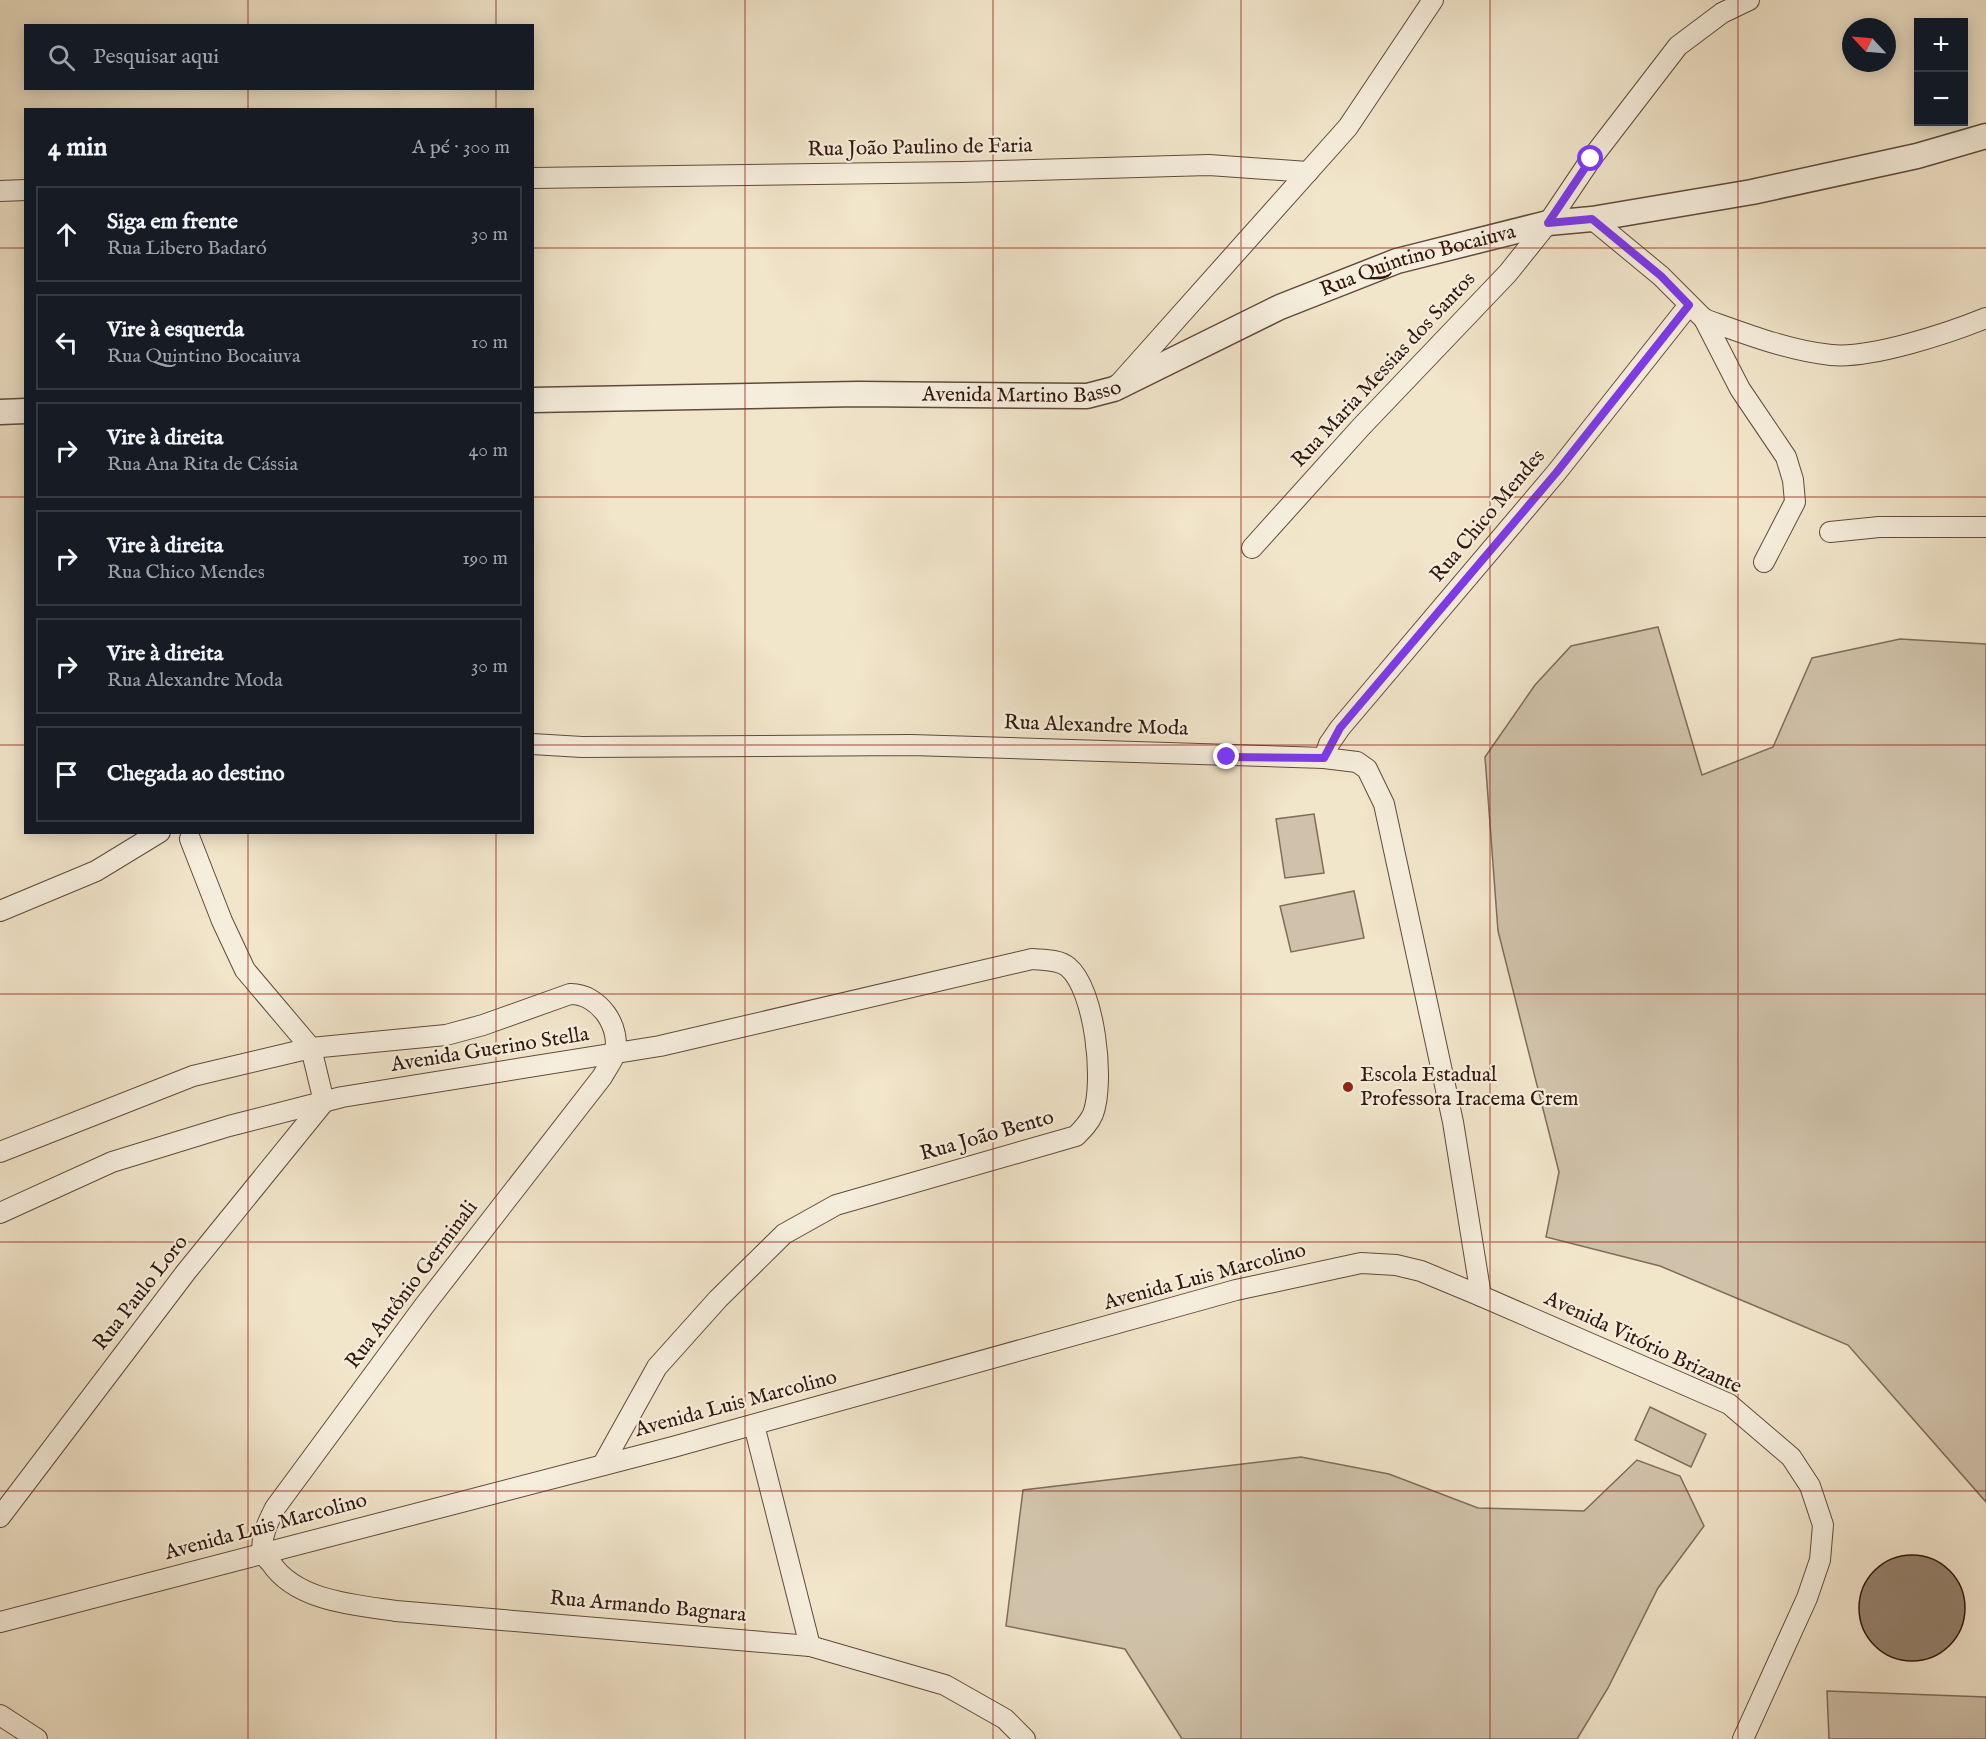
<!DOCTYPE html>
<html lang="pt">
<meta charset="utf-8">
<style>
:root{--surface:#171b24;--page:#20242c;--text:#f1f3f6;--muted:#9ea1a6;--line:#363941}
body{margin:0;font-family:"IM FELL English",serif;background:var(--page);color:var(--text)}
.controls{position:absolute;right:18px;top:18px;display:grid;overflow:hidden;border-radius:0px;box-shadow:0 3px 15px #0003}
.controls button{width:54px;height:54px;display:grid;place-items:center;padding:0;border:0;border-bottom:2px solid var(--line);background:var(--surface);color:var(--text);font:30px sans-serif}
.compass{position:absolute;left:1842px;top:18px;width:54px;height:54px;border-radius:50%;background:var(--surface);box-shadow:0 3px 15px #0003;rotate:296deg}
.stop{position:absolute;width:18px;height:18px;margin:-14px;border:4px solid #7c3aed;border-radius:50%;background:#fff}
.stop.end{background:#7c3aed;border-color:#fff;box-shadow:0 2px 6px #0008}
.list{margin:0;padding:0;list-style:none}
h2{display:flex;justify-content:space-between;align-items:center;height:78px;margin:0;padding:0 24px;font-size:26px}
h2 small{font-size:20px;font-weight:400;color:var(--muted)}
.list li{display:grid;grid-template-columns:39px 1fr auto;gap:18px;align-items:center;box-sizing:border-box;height:96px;margin:0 12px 12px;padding:0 12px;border:2px solid var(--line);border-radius:0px}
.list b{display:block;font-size:22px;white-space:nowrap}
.list p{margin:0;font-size:20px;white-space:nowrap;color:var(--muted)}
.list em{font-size:20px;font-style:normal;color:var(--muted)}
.icon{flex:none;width:33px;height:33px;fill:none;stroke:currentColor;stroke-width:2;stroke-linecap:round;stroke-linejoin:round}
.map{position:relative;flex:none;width:1986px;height:1739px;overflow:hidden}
.search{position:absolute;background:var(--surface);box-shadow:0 3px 15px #0003;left:24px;top:24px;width:510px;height:66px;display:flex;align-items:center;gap:15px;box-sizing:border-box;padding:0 21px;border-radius:0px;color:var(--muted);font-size:22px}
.panel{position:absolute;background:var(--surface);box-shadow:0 3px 15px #0003;left:24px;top:108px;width:510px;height:726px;border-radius:0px}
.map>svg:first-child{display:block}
.green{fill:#d0c2aa;stroke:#806c5c;stroke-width:1.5}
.building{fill:#95826f;stroke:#31170d;stroke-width:1.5}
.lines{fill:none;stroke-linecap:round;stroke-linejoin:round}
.minor-casing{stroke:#614a3c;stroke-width:22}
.tertiary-casing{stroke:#614a3c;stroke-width:27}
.minor{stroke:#f6eedd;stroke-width:20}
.tertiary{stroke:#f6eedd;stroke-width:24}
.route{stroke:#7c3aed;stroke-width:8}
.grid{fill:none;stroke:#8f2418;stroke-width:1.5;stroke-opacity:0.55}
.poi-dot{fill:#8f2418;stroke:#f6eedd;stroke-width:2}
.labels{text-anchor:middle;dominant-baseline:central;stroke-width:4.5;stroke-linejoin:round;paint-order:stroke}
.street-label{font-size:21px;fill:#31170d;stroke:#f6eedd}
.poi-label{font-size:21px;fill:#31170d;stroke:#f6eedd;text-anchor:start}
</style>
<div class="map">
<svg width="1986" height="1739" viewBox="0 0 1986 1739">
<rect width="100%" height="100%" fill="#f1e5ca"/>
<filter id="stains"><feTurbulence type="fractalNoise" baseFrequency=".00333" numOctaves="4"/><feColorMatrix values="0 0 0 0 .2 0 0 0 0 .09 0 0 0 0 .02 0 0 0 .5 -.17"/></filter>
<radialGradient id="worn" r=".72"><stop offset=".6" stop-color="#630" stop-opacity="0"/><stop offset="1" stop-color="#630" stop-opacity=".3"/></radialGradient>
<g class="green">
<polygon points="1658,627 1702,775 1773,747 1812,658 1900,639 1986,644 1986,1502 1848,1345 1660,1266 1546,1237 1559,1172 1498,931 1485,757 1535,685 1571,646"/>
<polygon points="1314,814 1324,873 1285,878 1276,819"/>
<polygon points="1354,891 1364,938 1291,952 1280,906"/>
<polygon points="1650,1407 1706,1434 1691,1467 1635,1440"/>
<polygon points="1301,1457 1389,1474 1478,1508 1584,1511 1637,1460 1680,1476 1704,1526 1658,1588 1608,1688 1577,1739 1182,1739 1125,1649 1006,1626 1023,1490"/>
<polygon points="1827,1691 1986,1697 1986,1739 1829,1739"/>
</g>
<circle class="building" cx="1912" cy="1608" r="53"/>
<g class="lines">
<defs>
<g id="minor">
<polyline points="532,178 962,172 1209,165 1308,172"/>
<polyline points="0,191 26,190"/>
<polyline points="1592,219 1661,276 1704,319 1740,389 1786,457 1793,480 1795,502 1764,562"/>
<path d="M1704,319C1746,334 1787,350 1831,355C1871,359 1949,333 1986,318"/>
<polyline points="1118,385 1348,127 1433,0"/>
<polyline points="1830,532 1879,527 1986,527"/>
<polyline points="1252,548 1361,427 1508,273 1548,223 1591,159 1678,46 1722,13 1749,0"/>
<polyline points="532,744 582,747 911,745 1324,758 1357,762 1367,769 1384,804 1453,1122 1481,1296"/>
<polyline points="1324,758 1329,744 1340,728 1556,473 1689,305"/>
<polyline points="0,911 96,871 160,832"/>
<path d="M0,1152L193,1076L311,1048L446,1035L483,1025L570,994C598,993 623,1027 614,1056C611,1063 606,1070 602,1077L424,1306L275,1508C269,1520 260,1537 263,1552C264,1555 268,1560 271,1563C296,1601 355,1605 396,1611L810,1646L945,1685L1005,1719L1025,1739"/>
<path d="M0,1213L112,1162L229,1126L342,1097L660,1046L1032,959C1043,960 1059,959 1068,967C1095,989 1105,1082 1093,1114C1089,1123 1083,1129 1076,1136L836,1205L784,1234L718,1299L657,1367L603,1464"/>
<polyline points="754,1425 810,1646"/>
<polyline points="0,1517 186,1272 324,1102 311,1048 245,970 222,921 190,839"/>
<polyline points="0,1622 673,1447 1236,1290 1361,1263 1396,1265 1421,1271 1481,1296 1729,1404 1791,1457 1810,1486 1823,1525 1820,1560 1807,1598 1743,1739"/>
<polyline points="0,1715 37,1739"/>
</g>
<g id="tertiary">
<path id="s1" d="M532,400L858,394L1087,396L1114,389L1280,307L1397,261L1548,223L1592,219L1752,192L1917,156L1986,136"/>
<polyline points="0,412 26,411"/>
</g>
</defs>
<use href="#minor" class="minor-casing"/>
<use href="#tertiary" class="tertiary-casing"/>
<use href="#minor" class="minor"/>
<use href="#tertiary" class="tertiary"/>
</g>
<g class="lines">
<polyline class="route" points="1227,757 1324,758 1340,728 1556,473 1689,305 1661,276 1592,219 1548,223 1591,159"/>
</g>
<path class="grid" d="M248,0V26M496,0V26M745,0V1739M993,0V1739M1241,0V1739M1490,0V1739M1738,0V1739M248,88V110M496,88V110M0,248H26M532,248H1986M0,497H26M532,497H1986M0,745H26M532,745H1986M248,832V1739M496,832V1739M0,994H1986M0,1242H1986M0,1491H1986"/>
<circle class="poi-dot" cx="1348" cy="1087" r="6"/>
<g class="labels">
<g class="street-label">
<text transform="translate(920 148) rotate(-1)">Rua João Paulino de Faria</text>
<text stroke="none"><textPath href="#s1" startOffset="914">Rua Quintino Bocaiuva</textPath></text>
<text transform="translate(1384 370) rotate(-47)">Rua Maria Messias dos Santos</text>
<text stroke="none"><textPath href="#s1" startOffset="490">Avenida Martino Basso</textPath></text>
<text transform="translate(1488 516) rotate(-50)">Rua Chico Mendes</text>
<text transform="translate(1096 726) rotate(2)">Rua Alexandre Moda</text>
<text transform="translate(490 1050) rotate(-9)">Avenida Guerino Stella</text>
<text transform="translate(987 1136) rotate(-16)">Rua João Bento</text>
<text transform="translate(1205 1277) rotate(-15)">Avenida Luis Marcolino</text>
<text transform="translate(412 1285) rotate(-53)">Rua Antônio Germinali</text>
<text transform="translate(141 1293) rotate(-52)">Rua Paulo Loro</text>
<text transform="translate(1643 1343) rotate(25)">Avenida Vitório Brizante</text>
<text transform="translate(736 1404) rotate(-15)">Avenida Luis Marcolino</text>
<text transform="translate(266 1527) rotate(-15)">Avenida Luis Marcolino</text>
<text transform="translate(648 1607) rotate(5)">Rua Armando Bagnara</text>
</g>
<g class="poi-label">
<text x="1360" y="1075">Escola Estadual<tspan x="1360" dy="24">Professora Iracema Crem</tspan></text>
</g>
</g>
<rect width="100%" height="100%" filter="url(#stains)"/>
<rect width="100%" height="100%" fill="url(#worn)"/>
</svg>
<div class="controls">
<button>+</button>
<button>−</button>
</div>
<svg class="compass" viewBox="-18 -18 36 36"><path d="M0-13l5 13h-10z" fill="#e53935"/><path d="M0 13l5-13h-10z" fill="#9ea1a6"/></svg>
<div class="stop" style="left:1591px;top:159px"></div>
<div class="stop end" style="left:1227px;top:757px"></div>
<div class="search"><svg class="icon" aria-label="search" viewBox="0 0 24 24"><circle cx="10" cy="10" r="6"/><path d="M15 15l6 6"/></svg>Pesquisar aqui</div>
<section class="panel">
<h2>4 min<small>A pé · 300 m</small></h2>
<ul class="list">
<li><svg class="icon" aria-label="ahead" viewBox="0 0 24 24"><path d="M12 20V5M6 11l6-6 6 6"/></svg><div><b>Siga em frente</b><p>Rua Libero Badaró</p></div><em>30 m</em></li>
<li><svg class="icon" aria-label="left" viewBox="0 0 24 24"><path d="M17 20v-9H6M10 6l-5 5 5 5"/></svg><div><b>Vire à esquerda</b><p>Rua Quintino Bocaiuva</p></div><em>10 m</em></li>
<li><svg class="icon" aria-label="right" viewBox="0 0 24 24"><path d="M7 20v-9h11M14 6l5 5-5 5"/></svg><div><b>Vire à direita</b><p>Rua Ana Rita de Cássia</p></div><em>40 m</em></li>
<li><svg class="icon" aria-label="right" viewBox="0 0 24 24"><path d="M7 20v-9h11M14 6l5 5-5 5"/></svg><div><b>Vire à direita</b><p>Rua Chico Mendes</p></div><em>190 m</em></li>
<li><svg class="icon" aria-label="right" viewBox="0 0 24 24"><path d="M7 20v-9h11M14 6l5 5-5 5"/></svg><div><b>Vire à direita</b><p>Rua Alexandre Moda</p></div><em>30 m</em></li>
<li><svg class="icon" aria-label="arrive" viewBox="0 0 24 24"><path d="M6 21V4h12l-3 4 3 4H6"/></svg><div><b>Chegada ao destino</b></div></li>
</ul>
</section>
</div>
